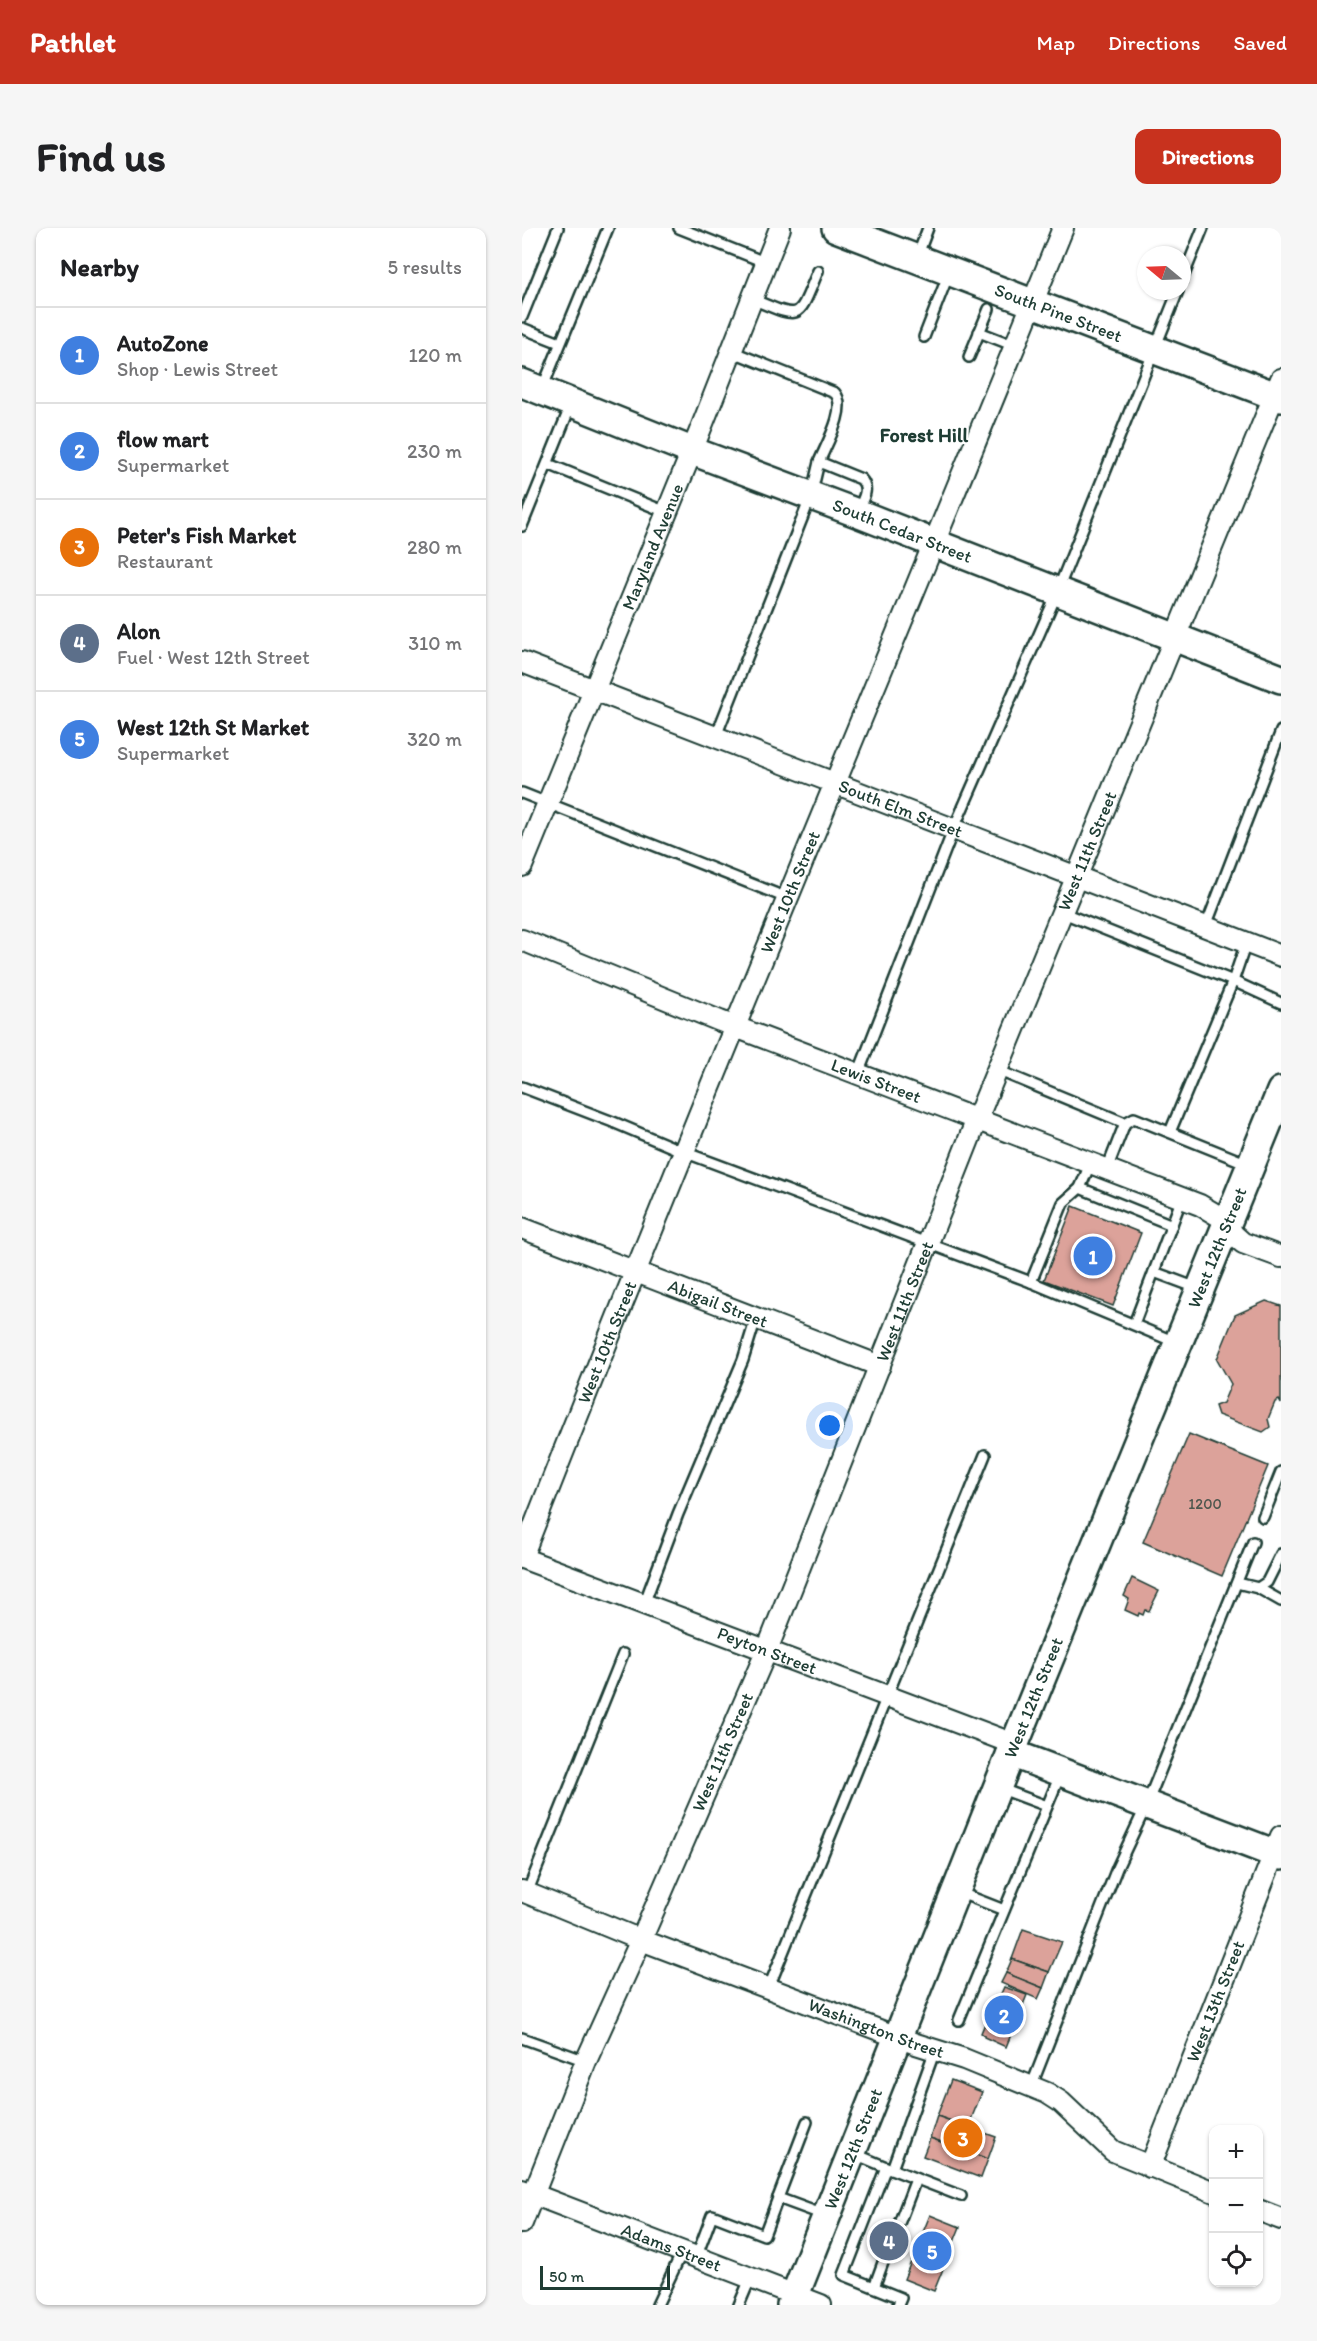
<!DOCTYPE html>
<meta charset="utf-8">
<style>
:root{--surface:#fff;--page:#f6f6f6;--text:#202124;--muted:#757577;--line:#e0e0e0;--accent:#c8321e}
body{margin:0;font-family:Itim,sans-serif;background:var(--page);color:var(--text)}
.controls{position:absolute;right:18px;bottom:18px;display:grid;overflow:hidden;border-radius:12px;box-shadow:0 2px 4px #0004}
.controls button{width:54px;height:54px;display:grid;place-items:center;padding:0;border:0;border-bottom:2px solid var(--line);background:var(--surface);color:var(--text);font:30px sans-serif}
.compass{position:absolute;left:615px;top:18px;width:54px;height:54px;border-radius:50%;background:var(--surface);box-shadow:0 2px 4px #0004;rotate:289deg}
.scale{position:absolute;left:18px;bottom:15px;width:130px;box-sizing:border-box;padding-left:6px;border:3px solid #1f3d34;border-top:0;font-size:16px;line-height:21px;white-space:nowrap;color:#1f3d34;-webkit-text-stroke:4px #fff;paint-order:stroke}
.you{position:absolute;left:308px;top:1198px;width:21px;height:21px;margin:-15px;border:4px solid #fff;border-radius:50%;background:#1a73e8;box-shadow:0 0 0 9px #1a73e833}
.badge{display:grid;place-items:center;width:39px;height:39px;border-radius:50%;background:var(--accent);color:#fff;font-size:20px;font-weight:700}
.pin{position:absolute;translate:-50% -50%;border:3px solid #fff;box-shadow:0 2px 6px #0006}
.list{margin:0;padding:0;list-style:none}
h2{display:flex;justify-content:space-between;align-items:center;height:78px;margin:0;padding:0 24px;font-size:26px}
h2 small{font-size:20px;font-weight:400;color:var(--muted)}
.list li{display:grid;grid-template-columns:39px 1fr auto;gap:18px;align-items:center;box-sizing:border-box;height:96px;padding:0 24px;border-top:2px solid var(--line)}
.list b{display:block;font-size:22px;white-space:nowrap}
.list p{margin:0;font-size:20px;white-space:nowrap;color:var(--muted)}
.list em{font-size:20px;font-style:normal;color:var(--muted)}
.icon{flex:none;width:33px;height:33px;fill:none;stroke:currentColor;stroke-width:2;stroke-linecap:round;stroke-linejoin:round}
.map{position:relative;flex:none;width:759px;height:2077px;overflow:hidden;border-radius:12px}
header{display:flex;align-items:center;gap:36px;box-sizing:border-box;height:84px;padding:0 30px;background:var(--accent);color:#fff}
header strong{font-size:28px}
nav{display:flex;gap:33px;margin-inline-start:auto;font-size:21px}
.intro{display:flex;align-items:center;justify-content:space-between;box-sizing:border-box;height:144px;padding:0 36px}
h1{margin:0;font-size:42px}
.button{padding:15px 27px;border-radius:12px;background:var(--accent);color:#fff;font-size:21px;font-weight:700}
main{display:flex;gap:36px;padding:0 36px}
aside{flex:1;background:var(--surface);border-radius:12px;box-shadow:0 2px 4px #0004}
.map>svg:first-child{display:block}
.building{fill:#dca29a;stroke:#1f3d34;stroke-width:1.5}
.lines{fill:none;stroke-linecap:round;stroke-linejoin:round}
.lane-casing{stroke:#1f3d34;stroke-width:14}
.street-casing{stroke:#1f3d34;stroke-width:24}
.secondary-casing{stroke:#1f3d34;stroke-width:32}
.lane{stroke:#fff;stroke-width:9}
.street{stroke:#fff;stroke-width:20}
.secondary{stroke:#fff;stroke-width:27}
.labels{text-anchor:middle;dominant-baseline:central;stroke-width:4.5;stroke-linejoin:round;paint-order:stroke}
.number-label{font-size:15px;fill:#4e564e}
.street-label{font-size:18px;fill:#1f3d34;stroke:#fff}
.neighbourhood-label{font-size:20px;font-weight:bold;fill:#1f3d34;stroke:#fff}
</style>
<header>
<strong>Pathlet</strong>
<nav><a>Map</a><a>Directions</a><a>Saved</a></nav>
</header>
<div class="intro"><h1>Find us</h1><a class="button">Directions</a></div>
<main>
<aside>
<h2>Nearby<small>5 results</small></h2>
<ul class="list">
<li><span class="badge" style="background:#3f7fe0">1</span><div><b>AutoZone</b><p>Shop · Lewis Street</p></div><em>120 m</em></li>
<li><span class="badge" style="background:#3f7fe0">2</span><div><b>flow mart</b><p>Supermarket</p></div><em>230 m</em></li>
<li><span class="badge" style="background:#e8710a">3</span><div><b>Peter's Fish Market</b><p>Restaurant</p></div><em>280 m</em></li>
<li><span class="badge" style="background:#5c6f8a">4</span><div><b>Alon</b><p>Fuel · West 12th Street</p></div><em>310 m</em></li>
<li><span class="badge" style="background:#3f7fe0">5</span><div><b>West 12th St Market</b><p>Supermarket</p></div><em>320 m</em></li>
</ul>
</aside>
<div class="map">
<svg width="759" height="2077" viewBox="0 0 759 2077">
<rect width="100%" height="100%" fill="#fff"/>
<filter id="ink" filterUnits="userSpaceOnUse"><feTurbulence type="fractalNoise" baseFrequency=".0167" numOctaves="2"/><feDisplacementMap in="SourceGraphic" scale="12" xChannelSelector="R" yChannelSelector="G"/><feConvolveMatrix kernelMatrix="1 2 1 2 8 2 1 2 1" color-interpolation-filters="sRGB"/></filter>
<g filter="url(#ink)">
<g class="building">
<polygon points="551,978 619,1005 591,1078 522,1052"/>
<polygon points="744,1073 759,1078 759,1176 757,1172 753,1174 746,1191 748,1199 741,1204 696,1187 693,1178 701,1175 709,1156 695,1131 713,1087"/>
<polygon points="667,1206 746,1238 700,1348 621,1314"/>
<polygon points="610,1350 637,1363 627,1383 623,1382 621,1387 617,1385 616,1388 603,1382 607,1371 602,1368"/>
<polygon points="501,1701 540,1714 527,1744 490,1731"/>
<polygon points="490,1731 527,1744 521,1760 484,1745"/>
<polygon points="484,1745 521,1760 516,1771 479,1755"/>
<polygon points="482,1759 505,1767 484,1819 462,1809 462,1807 459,1805 474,1769 477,1770"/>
<polygon points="429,1852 460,1864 446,1899 415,1888"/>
<polygon points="415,1888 474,1909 466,1931 408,1910"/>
<polygon points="408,1910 466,1931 459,1950 401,1928"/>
<polygon points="408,1987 438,1999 412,2063 382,2051"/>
</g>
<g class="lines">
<defs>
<g id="lane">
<polyline points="157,0 245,35"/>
<polyline points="395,29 406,0"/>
<polyline points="660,52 681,0"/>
<path d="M230,71C281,92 275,93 296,43"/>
<polyline points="0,89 36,0"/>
<polyline points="0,100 38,115"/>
<polyline points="457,104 493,118"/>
<polyline points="402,109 427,45"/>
<path d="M209,123L313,165C326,180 304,217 297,234"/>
<polyline points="447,129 467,81"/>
<polyline points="20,161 86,0"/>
<polyline points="26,236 144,284"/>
<polyline points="0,298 49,177"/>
<path d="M194,508L289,268L297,234L339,251C348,261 341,271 336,282"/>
<polyline points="0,565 265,670"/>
<polyline points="539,684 711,753 648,904"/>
<polyline points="684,698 759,503"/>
<polyline points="724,715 711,753 759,775"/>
<polyline points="475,842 603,895"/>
<polyline points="336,846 432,600 529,379 656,63"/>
<polyline points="0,859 91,894 162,924 509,1054 541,975 558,960 569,934"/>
<polyline points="585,941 603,895 612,890 726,936"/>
<polyline points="558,960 650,997"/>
<polyline points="632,1044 675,1060"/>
<polyline points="509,1054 653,1114"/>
<polyline points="612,1096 660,970"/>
<polyline points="741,1289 759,1244"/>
<polyline points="715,1355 736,1360 759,1373"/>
<polyline points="736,1360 745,1354 759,1326"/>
<polyline points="122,1376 156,1286 221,1132 234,1090"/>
<polyline points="477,1560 525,1578"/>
<polyline points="436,1664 482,1682"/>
<polyline points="5,1665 101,1426"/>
<polyline points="247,1759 463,1227"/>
<polyline points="437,1792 538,1547"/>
<polyline points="0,1810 64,1833"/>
<polyline points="509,1859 595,1640 624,1578 731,1314"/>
<polyline points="285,1894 256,1970 302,1987"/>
<polyline points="333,1926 364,1939"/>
<polyline points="370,1941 413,1822"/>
<polyline points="373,2006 394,1951"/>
<polyline points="174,2030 190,1987 242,2007 256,1970"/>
<polyline points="352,2059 366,2021"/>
<polyline points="135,2077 160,2024"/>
<polyline points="217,2077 228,2051"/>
<polyline points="376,2077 379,2070 322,2047 364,1939 439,1968"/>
</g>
<g id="street">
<path id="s1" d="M0,434L759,728"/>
<path id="s2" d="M0,638L170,223L258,0"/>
<path id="s3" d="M0,712L198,793L678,977L700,990L712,1007L721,1015L759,1029"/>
<path id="s4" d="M0,1000L358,1138"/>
<path id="s5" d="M0,1329C174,884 361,443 541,0"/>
<path id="s6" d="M0,1330L492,1516"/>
<path id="s7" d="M0,1663L119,1712L394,1816L442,1831L525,1865L539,1874L591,1923L692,1964"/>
<path id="s8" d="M628,1939L759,1608"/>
<path id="s9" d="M0,1962L299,2077"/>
<polyline points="736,1982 759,1991"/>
<path id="s10" d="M0,1995L64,1833L119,1712L245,1422L455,891L759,151"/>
</g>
<g id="secondary">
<path id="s11" d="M314,0L759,170"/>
<path id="s12" d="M0,155L170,223L335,285L759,451"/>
<polyline points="489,1525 759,1628"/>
<path id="s13" d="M269,2077L489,1525L759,863"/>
</g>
</defs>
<use href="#lane" class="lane-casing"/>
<use href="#street" class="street-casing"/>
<use href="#secondary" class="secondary-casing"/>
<use href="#lane" class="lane"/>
<use href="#street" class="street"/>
<use href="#secondary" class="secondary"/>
</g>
</g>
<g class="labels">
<g class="number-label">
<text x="683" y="1276">1200</text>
</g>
<g class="street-label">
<text stroke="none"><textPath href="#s11" startOffset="238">South Pine Street</textPath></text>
<text stroke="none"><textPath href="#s12" startOffset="408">South Cedar Street</textPath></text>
<text stroke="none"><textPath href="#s2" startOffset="345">Maryland Avenue</textPath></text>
<text stroke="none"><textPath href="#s1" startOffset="406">South Elm Street</textPath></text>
<text stroke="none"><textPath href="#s10" startOffset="1484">West 11th Street</textPath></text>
<text stroke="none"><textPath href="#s5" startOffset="717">West 10th Street</textPath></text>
<text stroke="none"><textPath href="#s3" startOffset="381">Lewis Street</textPath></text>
<text stroke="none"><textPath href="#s13" startOffset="1140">West 12th Street</textPath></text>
<text stroke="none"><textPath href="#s10" startOffset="998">West 11th Street</textPath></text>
<text stroke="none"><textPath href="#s4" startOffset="210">Abigail Street</textPath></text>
<text stroke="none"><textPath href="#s5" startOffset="231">West 10th Street</textPath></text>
<text stroke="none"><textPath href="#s6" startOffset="262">Peyton Street</textPath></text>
<text stroke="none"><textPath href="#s13" startOffset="654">West 12th Street</textPath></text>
<text stroke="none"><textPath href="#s10" startOffset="512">West 11th Street</textPath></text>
<text stroke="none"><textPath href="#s8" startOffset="178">West 13th Street</textPath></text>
<text stroke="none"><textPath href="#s7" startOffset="380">Washington Street</textPath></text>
<text stroke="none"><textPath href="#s13" startOffset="168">West 12th Street</textPath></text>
<text stroke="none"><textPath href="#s9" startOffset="160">Adams Street</textPath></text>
</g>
<g class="neighbourhood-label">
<text x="402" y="207">Forest Hill</text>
</g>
</g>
</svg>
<div class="controls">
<button>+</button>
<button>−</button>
<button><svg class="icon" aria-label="locate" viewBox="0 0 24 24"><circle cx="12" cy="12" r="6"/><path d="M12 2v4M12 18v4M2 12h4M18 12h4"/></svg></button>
</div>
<svg class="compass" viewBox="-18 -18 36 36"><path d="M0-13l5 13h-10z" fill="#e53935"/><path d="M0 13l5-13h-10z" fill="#757577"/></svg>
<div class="scale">50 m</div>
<div class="you"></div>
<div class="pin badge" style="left:571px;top:1028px;background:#3f7fe0">1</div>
<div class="pin badge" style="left:482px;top:1787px;background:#3f7fe0">2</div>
<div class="pin badge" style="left:441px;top:1910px;background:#e8710a">3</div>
<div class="pin badge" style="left:367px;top:2013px;background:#5c6f8a">4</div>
<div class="pin badge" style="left:410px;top:2023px;background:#3f7fe0">5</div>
</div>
</main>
